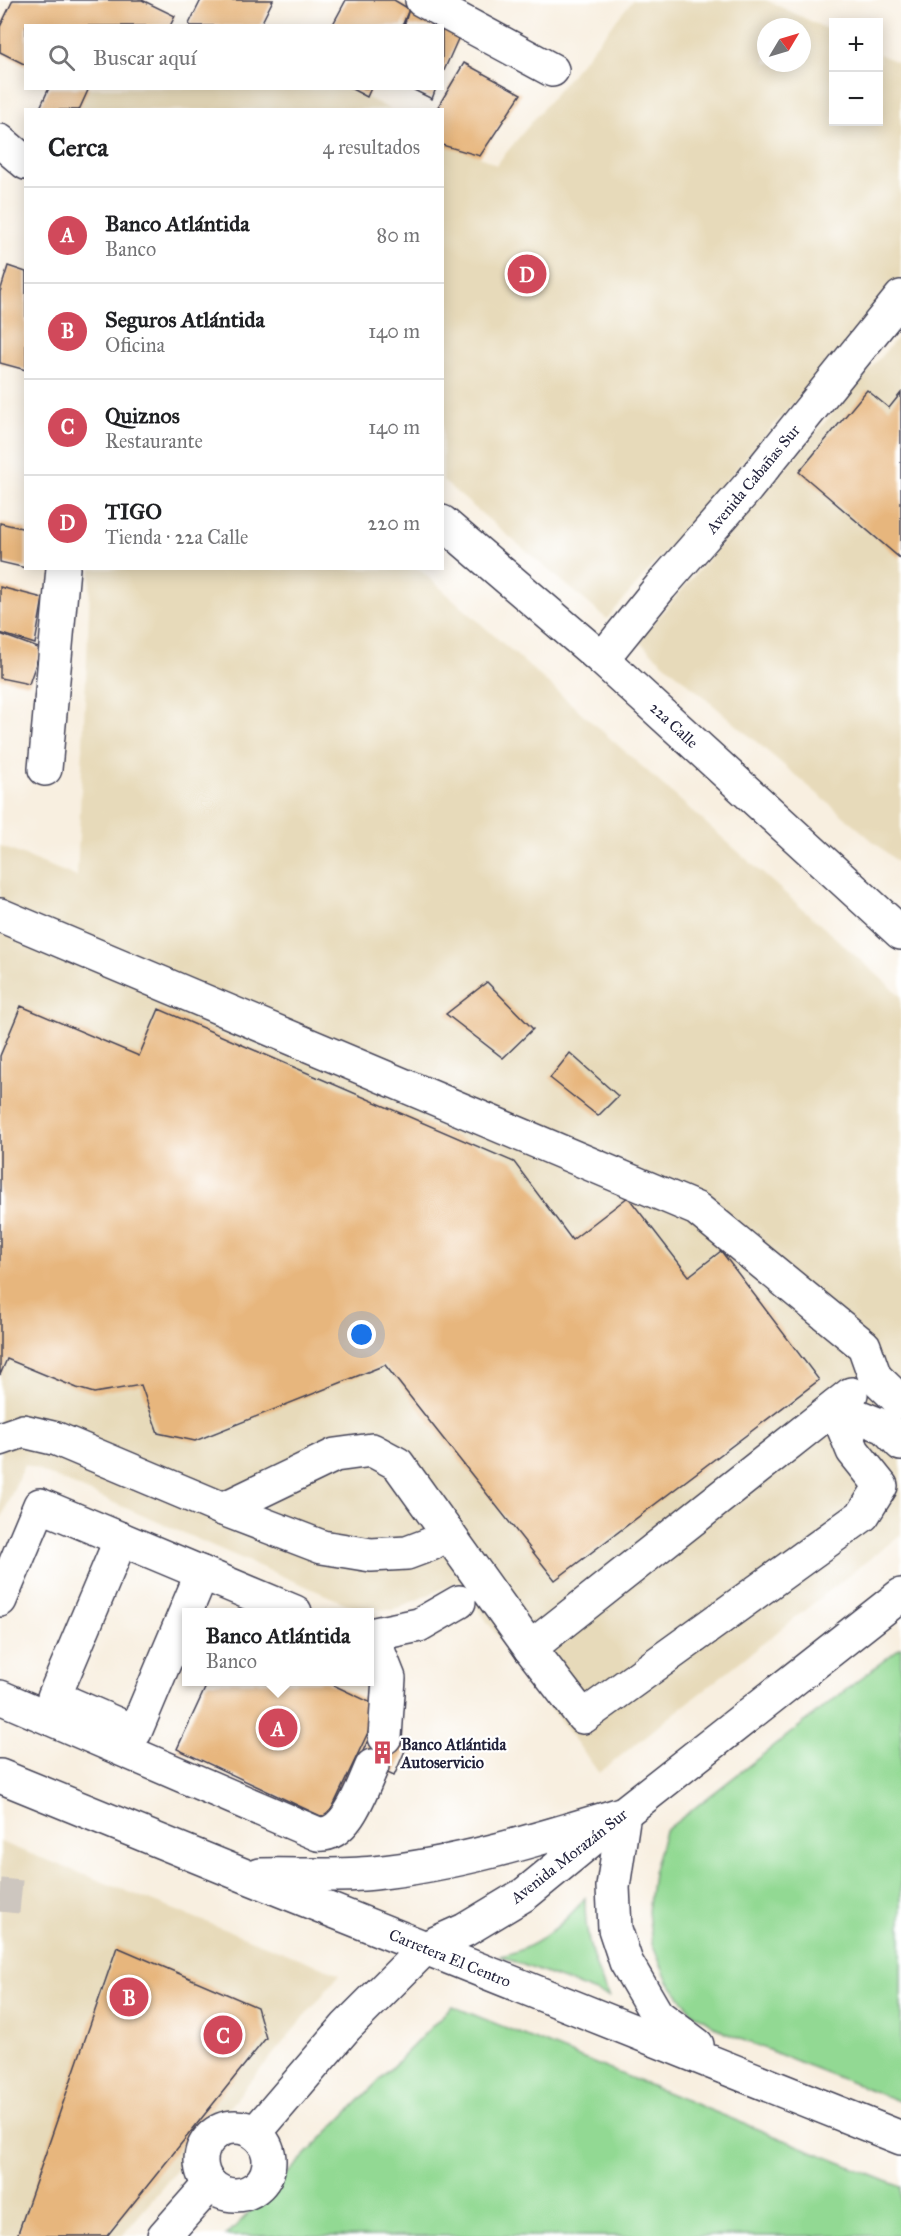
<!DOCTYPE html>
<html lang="es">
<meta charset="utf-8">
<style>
:root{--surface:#fff;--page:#f2f2f2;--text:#202124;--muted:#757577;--line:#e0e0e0;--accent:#d1495b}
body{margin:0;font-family:"IM FELL Great Primer",serif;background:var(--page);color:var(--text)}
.controls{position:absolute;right:18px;top:18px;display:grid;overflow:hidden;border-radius:0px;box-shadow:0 3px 15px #0003}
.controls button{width:54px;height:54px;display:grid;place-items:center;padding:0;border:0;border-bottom:2px solid var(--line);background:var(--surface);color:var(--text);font:30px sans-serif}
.compass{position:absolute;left:757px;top:18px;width:54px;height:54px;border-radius:50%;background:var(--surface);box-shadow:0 3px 15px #0003;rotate:52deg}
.you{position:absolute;left:362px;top:1335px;width:21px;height:21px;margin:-15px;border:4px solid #fff;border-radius:50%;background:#1a73e8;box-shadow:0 0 0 9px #1a73e833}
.badge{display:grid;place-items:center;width:39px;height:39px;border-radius:50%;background:var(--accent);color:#fff;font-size:20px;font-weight:700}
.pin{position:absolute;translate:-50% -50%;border:3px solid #fff;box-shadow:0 2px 6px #0006}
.popup{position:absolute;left:182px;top:1608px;width:192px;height:78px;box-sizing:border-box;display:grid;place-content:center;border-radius:0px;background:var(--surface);filter:drop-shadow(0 2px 4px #0005);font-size:20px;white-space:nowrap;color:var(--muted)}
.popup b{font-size:22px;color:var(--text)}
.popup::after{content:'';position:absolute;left:50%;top:100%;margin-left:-12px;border:12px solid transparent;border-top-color:var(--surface)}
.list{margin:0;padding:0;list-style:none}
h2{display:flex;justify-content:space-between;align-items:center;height:78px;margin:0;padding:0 24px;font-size:26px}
h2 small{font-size:20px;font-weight:400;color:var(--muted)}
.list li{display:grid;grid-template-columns:39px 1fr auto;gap:18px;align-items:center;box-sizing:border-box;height:96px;padding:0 24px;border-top:2px solid var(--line)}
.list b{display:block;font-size:22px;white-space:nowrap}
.list p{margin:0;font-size:20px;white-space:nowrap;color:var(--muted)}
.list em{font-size:20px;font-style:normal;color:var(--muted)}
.icon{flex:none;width:33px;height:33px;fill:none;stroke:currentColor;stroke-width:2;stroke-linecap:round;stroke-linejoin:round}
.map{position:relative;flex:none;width:901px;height:2236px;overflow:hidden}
.search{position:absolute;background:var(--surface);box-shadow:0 3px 15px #0003;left:24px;top:24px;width:420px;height:66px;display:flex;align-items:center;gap:15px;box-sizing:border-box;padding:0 21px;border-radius:0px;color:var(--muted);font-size:22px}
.panel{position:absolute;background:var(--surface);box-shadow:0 3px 15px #0003;left:24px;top:108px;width:420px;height:462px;border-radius:0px}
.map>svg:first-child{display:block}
.built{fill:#e7daba;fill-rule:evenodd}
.green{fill:#92d993;stroke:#5a7e67;stroke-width:1.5}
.building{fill:#e7b67d}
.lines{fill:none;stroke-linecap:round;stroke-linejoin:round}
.minor-tunnel{stroke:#cdc6bf;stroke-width:33;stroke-dasharray:33 16;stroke-linecap:butt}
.minor-casing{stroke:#424154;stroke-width:36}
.major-casing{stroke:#424154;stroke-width:36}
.minor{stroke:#fff;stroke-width:33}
.major{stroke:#fff;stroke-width:33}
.labels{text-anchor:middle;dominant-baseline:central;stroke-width:4.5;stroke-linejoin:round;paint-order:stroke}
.street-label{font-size:16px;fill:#22223b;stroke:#fff}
.poi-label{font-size:16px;font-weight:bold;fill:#22223b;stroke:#fff;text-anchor:start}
</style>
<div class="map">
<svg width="901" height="2236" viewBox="0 0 901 2236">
<rect width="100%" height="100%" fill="#fff"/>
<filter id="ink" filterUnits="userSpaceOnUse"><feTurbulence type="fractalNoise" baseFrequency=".0167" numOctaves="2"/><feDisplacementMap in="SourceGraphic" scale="12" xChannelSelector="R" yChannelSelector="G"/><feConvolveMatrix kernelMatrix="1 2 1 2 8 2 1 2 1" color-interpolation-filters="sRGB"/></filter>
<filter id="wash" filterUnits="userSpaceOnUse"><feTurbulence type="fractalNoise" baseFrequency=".008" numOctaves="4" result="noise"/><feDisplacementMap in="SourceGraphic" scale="24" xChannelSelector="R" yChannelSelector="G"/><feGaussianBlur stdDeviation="1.35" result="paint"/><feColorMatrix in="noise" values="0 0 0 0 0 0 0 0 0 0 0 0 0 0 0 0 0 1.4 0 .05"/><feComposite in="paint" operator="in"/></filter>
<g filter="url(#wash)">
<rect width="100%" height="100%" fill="#f8efe0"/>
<g class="built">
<path d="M633,0H766L833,32L834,122H878L879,54L901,64V278L607,619L443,481L442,137L496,165ZM766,27H802V63H766Z"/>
<polygon points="89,88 350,89 390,109 79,110"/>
<polygon points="901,333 901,865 638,641"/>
<polygon points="91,569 419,569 901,996 901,1534 599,1773 458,1582 393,1610 356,1608 24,1464 0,1522 0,846 77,877"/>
<polygon points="0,1842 340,1974 122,2236 0,2236"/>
</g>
<g class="green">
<polygon points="901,1647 901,2102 725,2033 692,2012 668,1981 652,1944 648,1912 653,1873 665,1831"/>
<path d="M585,1898C584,1934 593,1965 609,1997L499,1956C533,1951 564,1924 585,1898Z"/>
<polygon points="452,2006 901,2187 901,2236 226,2236"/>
</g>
<g id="blocks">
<g class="building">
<polygon points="13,0 142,0 175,16 170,26 26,26 26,65 0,52 0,27"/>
<polygon points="201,0 273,0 260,26 191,26 189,24"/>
<polygon points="346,0 394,0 409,9 462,30 442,75 442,26 404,26 409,9 402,26 332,26"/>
<polygon points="464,63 521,94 480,156 442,145 442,110 436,110"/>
<polygon points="49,88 89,88 79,110 39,110"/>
<polygon points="350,88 371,88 367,97"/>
<polygon points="410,88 436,88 432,99"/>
<polygon points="8,266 26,272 26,370 0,363 0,292"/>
<polygon points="867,390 889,408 901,393 901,559 799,472"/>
<polygon points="0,523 26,529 26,568 0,562"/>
<polygon points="0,587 43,598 35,644 0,633"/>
<polygon points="0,634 41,649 29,684 0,678"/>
<polygon points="487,982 533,1029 503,1058 446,1014"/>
<polygon points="21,1006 139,1056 159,1009 514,1162 572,1240 628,1197 689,1276 721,1251 819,1380 555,1580 385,1365 195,1441 158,1433 141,1385 94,1393 77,1388 7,1359 0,1375 0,1056"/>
<polygon points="570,1053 618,1096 598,1116 550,1078"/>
<polygon points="208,1682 327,1682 380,1707 327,1819 177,1749"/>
<polygon points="372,1731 407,1746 394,1776 359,1760"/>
<polygon points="117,1947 257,2007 266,2038 107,2236 17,2236"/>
</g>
</g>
</g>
<g filter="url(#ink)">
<use href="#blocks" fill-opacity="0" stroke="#424154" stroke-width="1.5"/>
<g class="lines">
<polyline class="minor-tunnel" points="0,1895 21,1897"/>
<defs>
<g id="minor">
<polyline points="422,0 552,70"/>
<polyline points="0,141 26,163"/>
<polyline points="442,522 602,659 901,933"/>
<polyline points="602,659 661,586 747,488 901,297"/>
<polyline points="45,769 63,568"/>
<polyline points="0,915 697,1209 864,1346 875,1377 901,1402"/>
<polyline points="0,1439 23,1431 57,1439 223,1509 322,1547 371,1555 407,1553 431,1544 448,1533"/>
<polyline points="223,1509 335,1455 372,1450 398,1464 530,1648 583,1717 863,1515 881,1486 853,1451 835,1407 885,1427 901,1444"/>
<polyline points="121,1539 54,1697 135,1732 202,1573"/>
<polyline points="0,1600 40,1505 295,1612"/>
<polyline points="370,1635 419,1625 459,1602"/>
<polyline points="372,1635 389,1678 385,1737"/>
<polyline points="530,1648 851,1394"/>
<path d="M0,1697L318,1834C347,1837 362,1788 372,1766"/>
<circle cx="235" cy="2161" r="34"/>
<polyline points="255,2133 346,2027 425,1948 465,1930 525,1894 624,1813 901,1595"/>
<polyline points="164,2236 210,2184"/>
</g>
<g id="major">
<polyline points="0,1776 243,1875 901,2138"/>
<path d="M260,1875C297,1874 337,1877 374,1873C460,1864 542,1838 624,1813L613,1887L615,1929L626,1962L657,2015L697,2045"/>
</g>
</defs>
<use href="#minor" class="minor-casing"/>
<use href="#major" class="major-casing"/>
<use href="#minor" class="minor"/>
<use href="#major" class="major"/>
</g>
</g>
<defs>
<symbol id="building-bare" viewBox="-9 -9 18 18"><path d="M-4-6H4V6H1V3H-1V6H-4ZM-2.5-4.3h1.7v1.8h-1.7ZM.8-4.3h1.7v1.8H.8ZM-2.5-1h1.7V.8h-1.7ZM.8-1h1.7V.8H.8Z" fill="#d1495b" stroke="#fff" stroke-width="2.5" paint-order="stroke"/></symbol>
</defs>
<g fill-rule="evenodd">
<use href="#building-bare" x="366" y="1736" width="33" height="33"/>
</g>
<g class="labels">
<g class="street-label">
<text transform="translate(753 479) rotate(-50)">Avenida Cabañas Sur</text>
<text transform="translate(674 725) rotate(43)">22a Calle</text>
<text transform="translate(569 1856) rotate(-38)">Avenida Morazán Sur</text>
<text transform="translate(450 1958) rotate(22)">Carretera El Centro</text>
</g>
<g class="poi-label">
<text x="401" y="1744">Banco Atlántida<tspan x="401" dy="18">Autoservicio</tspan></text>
</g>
</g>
</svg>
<div class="controls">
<button>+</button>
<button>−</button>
</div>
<svg class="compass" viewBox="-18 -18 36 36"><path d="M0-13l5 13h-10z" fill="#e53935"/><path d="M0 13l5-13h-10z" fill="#757577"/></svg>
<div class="you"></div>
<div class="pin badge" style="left:278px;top:1728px">A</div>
<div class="popup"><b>Banco Atlántida</b>Banco</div>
<div class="pin badge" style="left:129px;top:1997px">B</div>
<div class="pin badge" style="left:223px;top:2035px">C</div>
<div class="pin badge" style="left:527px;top:274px">D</div>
<div class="search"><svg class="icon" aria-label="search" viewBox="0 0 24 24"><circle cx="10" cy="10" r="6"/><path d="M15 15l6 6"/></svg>Buscar aquí</div>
<section class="panel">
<h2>Cerca<small>4 resultados</small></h2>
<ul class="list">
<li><span class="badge">A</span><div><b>Banco Atlántida</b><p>Banco</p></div><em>80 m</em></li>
<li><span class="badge">B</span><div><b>Seguros Atlántida</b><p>Oficina</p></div><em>140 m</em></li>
<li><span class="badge">C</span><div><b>Quiznos</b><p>Restaurante</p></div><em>140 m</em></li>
<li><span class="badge">D</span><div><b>TIGO</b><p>Tienda · 22a Calle</p></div><em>220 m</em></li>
</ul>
</section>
</div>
